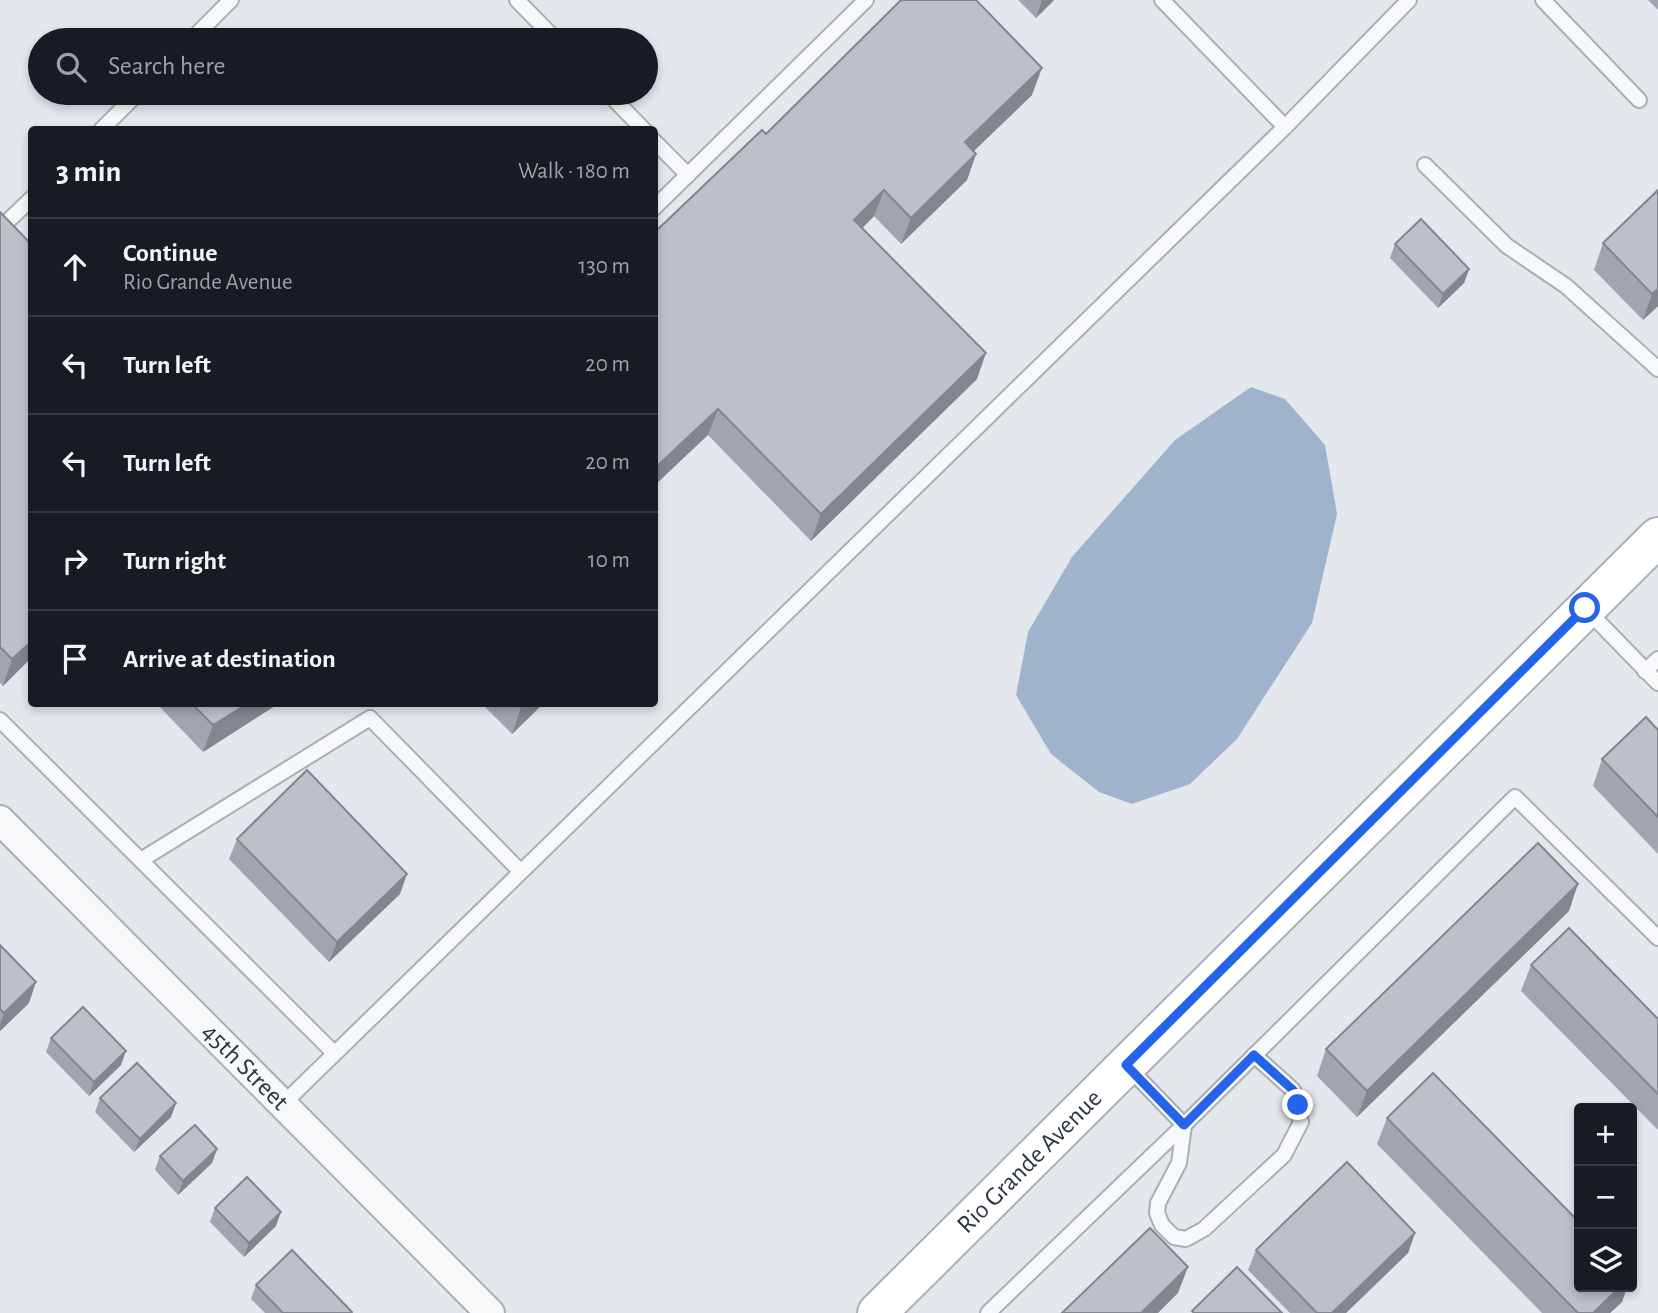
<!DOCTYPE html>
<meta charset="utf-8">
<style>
:root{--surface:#171b24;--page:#242831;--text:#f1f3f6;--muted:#9ea1a6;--line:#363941}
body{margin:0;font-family:"Alegreya Sans",sans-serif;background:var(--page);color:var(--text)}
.controls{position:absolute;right:21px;bottom:21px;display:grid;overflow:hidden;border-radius:7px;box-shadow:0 4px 10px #0003}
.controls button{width:63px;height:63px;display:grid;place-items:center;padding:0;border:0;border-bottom:2px solid var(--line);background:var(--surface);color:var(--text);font:35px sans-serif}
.stop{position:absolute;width:21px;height:21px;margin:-16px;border:5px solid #2563eb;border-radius:50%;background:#fff}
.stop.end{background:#2563eb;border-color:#fff;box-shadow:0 2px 7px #0008}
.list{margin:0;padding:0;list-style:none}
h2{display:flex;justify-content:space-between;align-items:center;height:91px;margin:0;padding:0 28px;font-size:30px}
h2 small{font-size:23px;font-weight:400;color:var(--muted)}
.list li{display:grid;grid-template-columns:46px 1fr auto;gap:21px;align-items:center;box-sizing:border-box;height:98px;padding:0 28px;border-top:2px solid var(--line)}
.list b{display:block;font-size:26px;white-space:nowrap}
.list p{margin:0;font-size:23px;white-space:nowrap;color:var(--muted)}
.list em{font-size:23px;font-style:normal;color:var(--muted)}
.icon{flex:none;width:38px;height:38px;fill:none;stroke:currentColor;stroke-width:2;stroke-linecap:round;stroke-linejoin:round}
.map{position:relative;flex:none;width:1658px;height:1313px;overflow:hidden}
.search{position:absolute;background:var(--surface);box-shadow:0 4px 10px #0003;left:28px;top:28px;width:630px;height:77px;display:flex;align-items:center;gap:18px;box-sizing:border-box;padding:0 24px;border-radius:38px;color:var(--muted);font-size:26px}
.panel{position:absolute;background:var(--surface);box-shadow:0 4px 10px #0003;left:28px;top:126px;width:630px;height:581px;border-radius:7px}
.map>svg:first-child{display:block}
.water{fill:#9fb4cc}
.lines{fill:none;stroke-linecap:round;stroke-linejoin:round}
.lane-casing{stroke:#a9aeb7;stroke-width:18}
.street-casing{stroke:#a9aeb7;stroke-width:32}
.secondary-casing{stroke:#a9aeb7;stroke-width:42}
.lane{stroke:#f7f8fa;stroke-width:14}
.street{stroke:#f7f8fa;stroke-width:28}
.secondary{stroke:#fff;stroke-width:38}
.wall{fill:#a1a5ae}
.shaded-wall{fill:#83868d}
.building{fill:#bbc0ca;stroke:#83868d;stroke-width:2}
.route{stroke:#2563eb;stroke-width:9}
.labels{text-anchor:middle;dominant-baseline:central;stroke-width:5;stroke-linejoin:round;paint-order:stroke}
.street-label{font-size:26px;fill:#2b3445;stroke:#f4f6f9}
</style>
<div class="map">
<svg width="1658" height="1313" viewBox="0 0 1658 1313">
<rect width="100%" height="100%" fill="#e4e7ec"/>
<polygon class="water" points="1251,387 1285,399 1325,445 1337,514 1312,623 1237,739 1190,784 1132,804 1099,792 1051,754 1016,695 1028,632 1072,557 1175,440"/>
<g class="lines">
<defs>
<g id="lane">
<polyline points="517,0 556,40"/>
<polyline points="1162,0 1285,127"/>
<polyline points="1543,0 1639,100"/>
<polyline points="191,40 231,0"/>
<polyline points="608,93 644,130"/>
<polyline points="101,130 138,93"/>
<polyline points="654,141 688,175"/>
<polyline points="1425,165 1507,246 1566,286 1658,369"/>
<polyline points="654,208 866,0"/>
<polyline points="7,222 32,198"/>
<polyline points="1586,609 1658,683"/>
<polyline points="1645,671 1658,659"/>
<polyline points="0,720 334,1053"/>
<polyline points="141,860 370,718 519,870"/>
<polyline points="1127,1066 1184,1125 1179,1163 1158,1203 1157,1213 1162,1225 1174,1237 1186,1239 1204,1229 1284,1155 1301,1122 1293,1090 1254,1055"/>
<polyline points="282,1105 1285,127 1409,0"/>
<polyline points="988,1313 1184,1125 1515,797 1658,938"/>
</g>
<g id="street">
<path id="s1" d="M0,820L490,1313"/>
</g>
<g id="secondary">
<path id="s2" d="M877,1313L1658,537"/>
</g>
</defs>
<use href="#lane" class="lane-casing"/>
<use href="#street" class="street-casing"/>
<use href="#secondary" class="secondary-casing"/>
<use href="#lane" class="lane"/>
<use href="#street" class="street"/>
<use href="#secondary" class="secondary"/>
</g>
<g class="wall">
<polygon points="1018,0 1054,0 1036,18"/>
<polygon points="1648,0 1658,0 1658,10"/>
<polygon points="1032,95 974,151 976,154 967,180 901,244 874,216 862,228 977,379 811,541 708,435 766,134"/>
<polygon points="1658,190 1658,306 1643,320 1594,270 1603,243"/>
<polygon points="0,212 32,657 3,686 0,683"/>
<polygon points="1395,244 1469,269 1464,283 1438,308 1390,258"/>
<polygon points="157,704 278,704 203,752"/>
<polygon points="482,704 543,704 512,734"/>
<polygon points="1658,730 1658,854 1593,786 1602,759"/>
<polygon points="237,839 400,894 329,962 229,859"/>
<polygon points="1569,911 1357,1117 1317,1076 1326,1049"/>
<polygon points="0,945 29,1003 0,1031"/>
<polygon points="1531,965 1658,1019 1658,1130 1521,991"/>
<polygon points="51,1038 121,1065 89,1096 46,1052"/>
<polygon points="100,1098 176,1103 171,1117 134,1152 95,1112"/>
<polygon points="1387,1118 1579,1287 1627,1287 1622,1302 1610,1313 1542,1313 1377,1144"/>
<polygon points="217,1149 212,1163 178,1195 155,1170 160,1156"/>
<polygon points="215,1208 276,1226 244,1257 210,1222"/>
<polygon points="1415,1233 1408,1253 1346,1313 1290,1313 1248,1270 1256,1250"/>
<polygon points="256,1285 351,1313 265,1313 251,1299"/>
</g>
<g class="shaded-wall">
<polygon points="1042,0 1054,0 1036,18"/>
<polygon points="1042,68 1032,95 955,169 965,142"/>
<polygon points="976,154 967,180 901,244 911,218"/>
<polygon points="884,190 874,216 845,246 854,220"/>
<polygon points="1469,269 1464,283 1438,308 1443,294"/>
<polygon points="1658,289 1658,306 1643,320 1652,294"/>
<polygon points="986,353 977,379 811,541 821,514"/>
<polygon points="718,409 708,435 654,486 654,469"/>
<polygon points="32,641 32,657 3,686 12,659"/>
<polygon points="247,704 278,704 203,752 213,725"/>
<polygon points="526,704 543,704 512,734 521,708"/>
<polygon points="407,874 400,894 329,962 337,942"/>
<polygon points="1578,884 1569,911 1357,1117 1367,1091"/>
<polygon points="36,982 29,1003 0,1031 0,1025 4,1013"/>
<polygon points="126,1051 121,1065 89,1096 94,1082"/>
<polygon points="176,1103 171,1117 134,1152 140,1139"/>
<polygon points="217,1149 212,1163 178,1195 183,1181"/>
<polygon points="281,1212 276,1226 244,1257 249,1243"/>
<polygon points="1415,1233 1408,1253 1346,1313 1332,1313"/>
<polygon points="1188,1267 1178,1293 1158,1313 1141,1313"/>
<polygon points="1620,1287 1627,1287 1622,1302 1610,1313 1593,1313"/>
</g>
<g class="building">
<polygon points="901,0 976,0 1042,68 965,142 976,154 911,218 884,190 854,220 986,353 821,514 718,409 654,469 654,233 762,130 766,134"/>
<polygon points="1658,190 1658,289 1652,294 1603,243"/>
<polygon points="0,212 32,245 32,641 12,659 0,647"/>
<polygon points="1421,219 1469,269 1443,294 1395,244"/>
<polygon points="192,704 247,704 213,725"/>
<polygon points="517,704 526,704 521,708"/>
<polygon points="1646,717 1658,730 1658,817 1602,759"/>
<polygon points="307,770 407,874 337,942 237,839"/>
<polygon points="1538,843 1578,884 1367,1091 1326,1049"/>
<polygon points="1569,928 1658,1019 1658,1094 1531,965"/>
<polygon points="0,945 36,982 4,1013 0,1009"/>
<polygon points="83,1007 126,1051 94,1082 51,1038"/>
<polygon points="137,1063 176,1103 140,1139 100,1098"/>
<polygon points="1433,1073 1579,1222 1579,1287 1620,1287 1593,1313 1578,1313 1387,1118"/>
<polygon points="195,1125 217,1149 183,1181 160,1156"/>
<polygon points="1347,1162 1415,1233 1332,1313 1317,1313 1256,1250"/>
<polygon points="247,1177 281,1212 249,1243 215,1208"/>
<polygon points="1150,1228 1188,1267 1141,1313 1062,1313"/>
<polygon points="292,1250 352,1312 351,1313 283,1313 256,1285"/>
<polygon points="1237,1267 1282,1313 1194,1313 1192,1311"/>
</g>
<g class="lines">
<polyline class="route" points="1298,1105 1293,1090 1254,1055 1184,1125 1126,1065 1585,608"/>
</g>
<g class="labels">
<g class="street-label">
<text stroke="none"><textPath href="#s1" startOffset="348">45th Street</textPath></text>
<text stroke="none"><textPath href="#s2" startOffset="215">Rio Grande Avenue</textPath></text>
</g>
</g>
</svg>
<div class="controls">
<button>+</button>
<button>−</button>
<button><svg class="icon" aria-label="layers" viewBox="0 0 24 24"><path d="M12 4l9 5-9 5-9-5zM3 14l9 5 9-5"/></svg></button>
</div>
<div class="stop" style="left:1585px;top:608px"></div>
<div class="stop end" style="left:1298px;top:1105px"></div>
<div class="search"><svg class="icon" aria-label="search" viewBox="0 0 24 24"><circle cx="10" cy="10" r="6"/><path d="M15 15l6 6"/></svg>Search here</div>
<section class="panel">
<h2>3 min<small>Walk · 180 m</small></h2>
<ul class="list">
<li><svg class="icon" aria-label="ahead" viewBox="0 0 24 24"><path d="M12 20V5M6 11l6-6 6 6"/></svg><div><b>Continue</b><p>Rio Grande Avenue</p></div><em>130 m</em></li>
<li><svg class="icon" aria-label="left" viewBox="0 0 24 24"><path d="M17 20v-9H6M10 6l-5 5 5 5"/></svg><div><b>Turn left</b></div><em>20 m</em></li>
<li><svg class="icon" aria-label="left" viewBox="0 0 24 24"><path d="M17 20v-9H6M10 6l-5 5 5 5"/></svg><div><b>Turn left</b></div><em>20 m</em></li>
<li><svg class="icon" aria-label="right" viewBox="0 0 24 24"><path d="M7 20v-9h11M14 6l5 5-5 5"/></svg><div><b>Turn right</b></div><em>10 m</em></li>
<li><svg class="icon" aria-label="arrive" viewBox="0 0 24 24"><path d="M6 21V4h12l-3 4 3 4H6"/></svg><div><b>Arrive at destination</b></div></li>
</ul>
</section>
</div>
